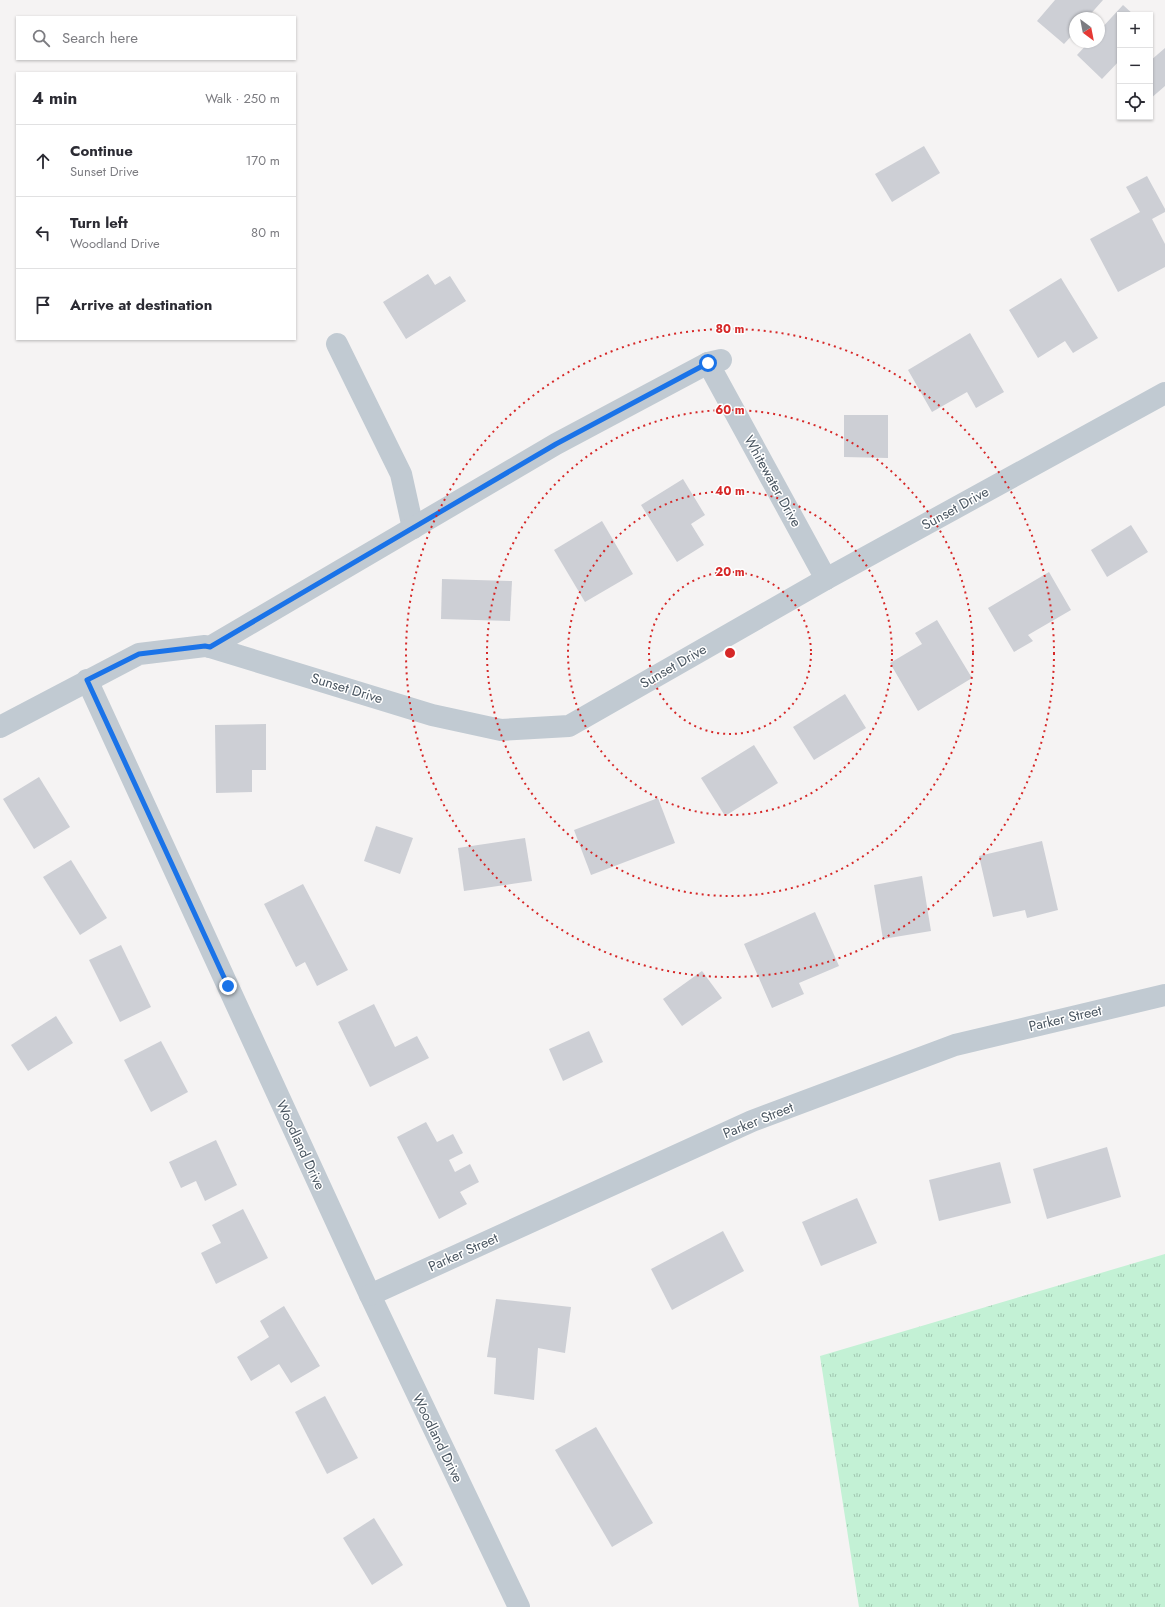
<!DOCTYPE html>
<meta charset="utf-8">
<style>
:root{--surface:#fff;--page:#f7f7f7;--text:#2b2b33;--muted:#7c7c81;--line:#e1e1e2}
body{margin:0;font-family:Jost,sans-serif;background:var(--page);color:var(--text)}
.controls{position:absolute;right:12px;top:12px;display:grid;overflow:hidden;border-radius:0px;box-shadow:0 1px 3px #0004}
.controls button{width:36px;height:36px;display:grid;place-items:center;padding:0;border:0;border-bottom:1px solid var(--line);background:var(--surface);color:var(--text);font:20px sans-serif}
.compass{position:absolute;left:1069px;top:12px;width:36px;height:36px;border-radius:50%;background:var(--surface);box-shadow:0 1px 3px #0004;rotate:148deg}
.stop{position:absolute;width:12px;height:12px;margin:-9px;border:3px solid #1a73e8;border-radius:50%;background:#fff}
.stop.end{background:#1a73e8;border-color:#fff;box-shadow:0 1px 4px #0008}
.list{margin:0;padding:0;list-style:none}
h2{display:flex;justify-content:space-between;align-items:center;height:52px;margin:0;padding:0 16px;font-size:17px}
h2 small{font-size:13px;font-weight:400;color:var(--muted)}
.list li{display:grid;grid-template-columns:26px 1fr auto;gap:12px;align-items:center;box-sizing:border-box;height:72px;padding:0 16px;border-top:1px solid var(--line)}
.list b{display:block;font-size:15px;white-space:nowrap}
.list p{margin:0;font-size:13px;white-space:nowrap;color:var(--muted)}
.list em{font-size:13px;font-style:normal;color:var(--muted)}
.icon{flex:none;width:22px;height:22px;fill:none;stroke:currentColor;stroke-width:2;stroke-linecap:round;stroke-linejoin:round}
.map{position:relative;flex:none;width:1165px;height:1607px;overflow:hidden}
.search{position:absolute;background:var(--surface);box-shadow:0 1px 3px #0004;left:16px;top:16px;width:280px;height:44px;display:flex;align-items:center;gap:10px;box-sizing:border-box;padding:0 14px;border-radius:0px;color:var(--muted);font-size:15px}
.panel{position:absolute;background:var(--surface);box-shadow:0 1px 3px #0004;left:16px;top:72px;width:280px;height:268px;border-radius:0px}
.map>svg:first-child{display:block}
.grass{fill:url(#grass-tufts)}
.building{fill:#cdcfd5}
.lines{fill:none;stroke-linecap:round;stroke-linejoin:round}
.minor{stroke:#c1cad2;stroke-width:22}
.route{stroke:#1a73e8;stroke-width:5}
.ring{fill:none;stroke:#d62828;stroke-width:2;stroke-dasharray:2 4}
.labels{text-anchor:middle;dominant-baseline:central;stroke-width:3;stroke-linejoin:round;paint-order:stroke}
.street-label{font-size:14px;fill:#4a5661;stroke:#fff}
.centre{fill:#d62828;stroke:#fff;stroke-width:2}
.ring-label{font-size:12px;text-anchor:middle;font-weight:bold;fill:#d62828;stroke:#fff;stroke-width:3;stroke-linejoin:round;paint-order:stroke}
</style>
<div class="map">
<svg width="1165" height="1607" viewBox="0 0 1165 1607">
<defs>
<pattern id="grass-tufts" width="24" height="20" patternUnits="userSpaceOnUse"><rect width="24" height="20" fill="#c3f1d5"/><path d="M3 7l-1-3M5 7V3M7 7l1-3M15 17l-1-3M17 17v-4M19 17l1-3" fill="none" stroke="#a0c6b0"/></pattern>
</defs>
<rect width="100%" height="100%" fill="#f5f3f3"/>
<polygon class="grass" points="1165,1254 1165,1607 859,1607 820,1356"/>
<g class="building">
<polygon points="1055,0 1103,0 1087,18 1075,18 1075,32 1064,44 1037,21"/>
<polygon points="1123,5 1134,15 1120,15 1120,60 1102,79 1077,55 1089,42 1099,42 1099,31"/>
<polygon points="1165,48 1165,86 1150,99 1150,61"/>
<polygon points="924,146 940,173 892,202 875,174"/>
<polygon points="1147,176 1165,209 1165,212 1152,219 1165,244 1165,267 1118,292 1090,239 1140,212 1126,187"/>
<polygon points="428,274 435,285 450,276 466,301 406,339 383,302"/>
<polygon points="1061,278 1098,338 1073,353 1065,341 1038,358 1009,310"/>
<polygon points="970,333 1004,392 976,408 967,392 932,412 908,370"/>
<polygon points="844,415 888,415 888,458 844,457"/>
<polygon points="683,479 705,515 691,524 704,545 677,562 641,505"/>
<polygon points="602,521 633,574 585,602 554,550"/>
<polygon points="1131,525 1148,552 1107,577 1091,550"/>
<polygon points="1049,572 1071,610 1028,635 1033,641 1014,652 988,608"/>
<polygon points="442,579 512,581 510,621 441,619"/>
<polygon points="937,620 972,678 918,711 890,663 922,644 915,633"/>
<polygon points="845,694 866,728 814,760 793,727"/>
<polygon points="266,724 266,770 252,770 252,792 216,793 215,725"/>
<polygon points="754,745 778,783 725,816 701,778"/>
<polygon points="39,777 70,827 34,849 3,799"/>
<polygon points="658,798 675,843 591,875 574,830"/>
<polygon points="376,826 413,838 400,874 364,861"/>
<polygon points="525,838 532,881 464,891 458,848"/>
<polygon points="1042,841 1058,910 1027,918 1025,910 993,917 979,856"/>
<polygon points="71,860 107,918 80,935 43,877"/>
<polygon points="922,876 931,931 883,939 874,885"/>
<polygon points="303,884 348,970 317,986 305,962 296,967 264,904"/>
<polygon points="815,912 839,966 799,983 804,994 772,1008 744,944"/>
<polygon points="121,945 151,1007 120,1022 89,960"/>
<polygon points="702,971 722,998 682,1026 663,999"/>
<polygon points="374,1004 395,1047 417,1036 429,1058 370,1087 338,1022"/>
<polygon points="56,1016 73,1043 28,1071 11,1045"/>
<polygon points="589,1031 603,1062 563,1081 549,1049"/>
<polygon points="161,1041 188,1092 151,1112 124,1060"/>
<polygon points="426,1122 437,1142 453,1134 463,1153 449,1160 455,1172 470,1164 479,1182 460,1192 467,1204 439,1219 397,1137"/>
<polygon points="216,1140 237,1185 205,1201 196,1181 181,1188 169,1162"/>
<polygon points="1107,1147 1121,1197 1047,1219 1033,1169"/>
<polygon points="1000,1162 1011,1203 939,1221 929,1180"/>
<polygon points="857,1198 877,1243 821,1266 802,1222"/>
<polygon points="243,1209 268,1258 216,1284 201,1253 221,1243 212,1225"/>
<polygon points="723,1231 744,1271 672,1310 651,1269"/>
<polygon points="496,1299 571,1307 565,1353 538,1348 534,1400 494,1394 496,1358 487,1357"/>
<polygon points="284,1306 320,1366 291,1383 279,1364 251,1381 237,1357 269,1337 260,1321"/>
<polygon points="325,1396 358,1458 327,1474 295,1412"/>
<polygon points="596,1427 653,1523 612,1547 555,1450"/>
<polygon points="374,1518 403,1565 372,1585 343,1538"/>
</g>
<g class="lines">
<g class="minor">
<polyline points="337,344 401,474 413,528"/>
<polyline points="708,363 826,579"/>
<polyline points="210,647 432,715 501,730 569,726 826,579 1165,393"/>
<polyline points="87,680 370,1295 519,1607"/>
<polyline points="0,727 139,654 205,646 210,647 556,444 708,363 721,360"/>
<polyline points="370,1295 752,1121 955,1045 1165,995"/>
</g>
</g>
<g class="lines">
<polyline class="route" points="228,986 87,680 139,654 205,646 210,647 556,444 708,363"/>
</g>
<g class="ring">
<circle cx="730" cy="653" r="81"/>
<circle cx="730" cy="653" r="162"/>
<circle cx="730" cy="653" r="243"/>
<circle cx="730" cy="653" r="324"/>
</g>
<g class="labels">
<g class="street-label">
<text transform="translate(773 481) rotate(61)">Whitewater Drive</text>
<text transform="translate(955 508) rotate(-29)">Sunset Drive</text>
<text transform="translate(673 666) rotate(-30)">Sunset Drive</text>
<text transform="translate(347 688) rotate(17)">Sunset Drive</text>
<text transform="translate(1065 1018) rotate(-13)">Parker Street</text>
<text transform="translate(758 1120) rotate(-22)">Parker Street</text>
<text transform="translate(301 1145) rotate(65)">Woodland Drive</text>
<text transform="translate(463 1252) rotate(-24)">Parker Street</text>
<text transform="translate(438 1438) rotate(64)">Woodland Drive</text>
</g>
</g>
<circle cx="730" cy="653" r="6" class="centre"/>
<g class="ring-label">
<text x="730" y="333">80 m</text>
<text x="730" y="414">60 m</text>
<text x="730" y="495">40 m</text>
<text x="730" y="576">20 m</text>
</g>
</svg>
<div class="controls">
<button>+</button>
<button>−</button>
<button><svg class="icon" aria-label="locate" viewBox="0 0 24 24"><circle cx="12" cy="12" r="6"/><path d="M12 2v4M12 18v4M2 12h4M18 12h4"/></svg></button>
</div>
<svg class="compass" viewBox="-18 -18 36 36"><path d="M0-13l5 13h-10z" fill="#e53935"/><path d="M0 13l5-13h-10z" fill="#7c7c81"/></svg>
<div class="stop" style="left:708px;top:363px"></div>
<div class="stop end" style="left:228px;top:986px"></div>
<div class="search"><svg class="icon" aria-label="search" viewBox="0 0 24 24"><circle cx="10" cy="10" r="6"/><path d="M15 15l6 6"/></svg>Search here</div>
<section class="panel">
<h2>4 min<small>Walk · 250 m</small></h2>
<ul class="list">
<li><svg class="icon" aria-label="ahead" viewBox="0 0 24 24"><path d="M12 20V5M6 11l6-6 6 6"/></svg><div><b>Continue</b><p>Sunset Drive</p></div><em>170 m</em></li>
<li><svg class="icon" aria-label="left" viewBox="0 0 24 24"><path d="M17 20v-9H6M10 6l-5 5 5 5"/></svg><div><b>Turn left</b><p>Woodland Drive</p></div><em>80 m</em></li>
<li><svg class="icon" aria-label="arrive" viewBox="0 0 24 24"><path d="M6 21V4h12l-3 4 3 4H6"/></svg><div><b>Arrive at destination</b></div></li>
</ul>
</section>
</div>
